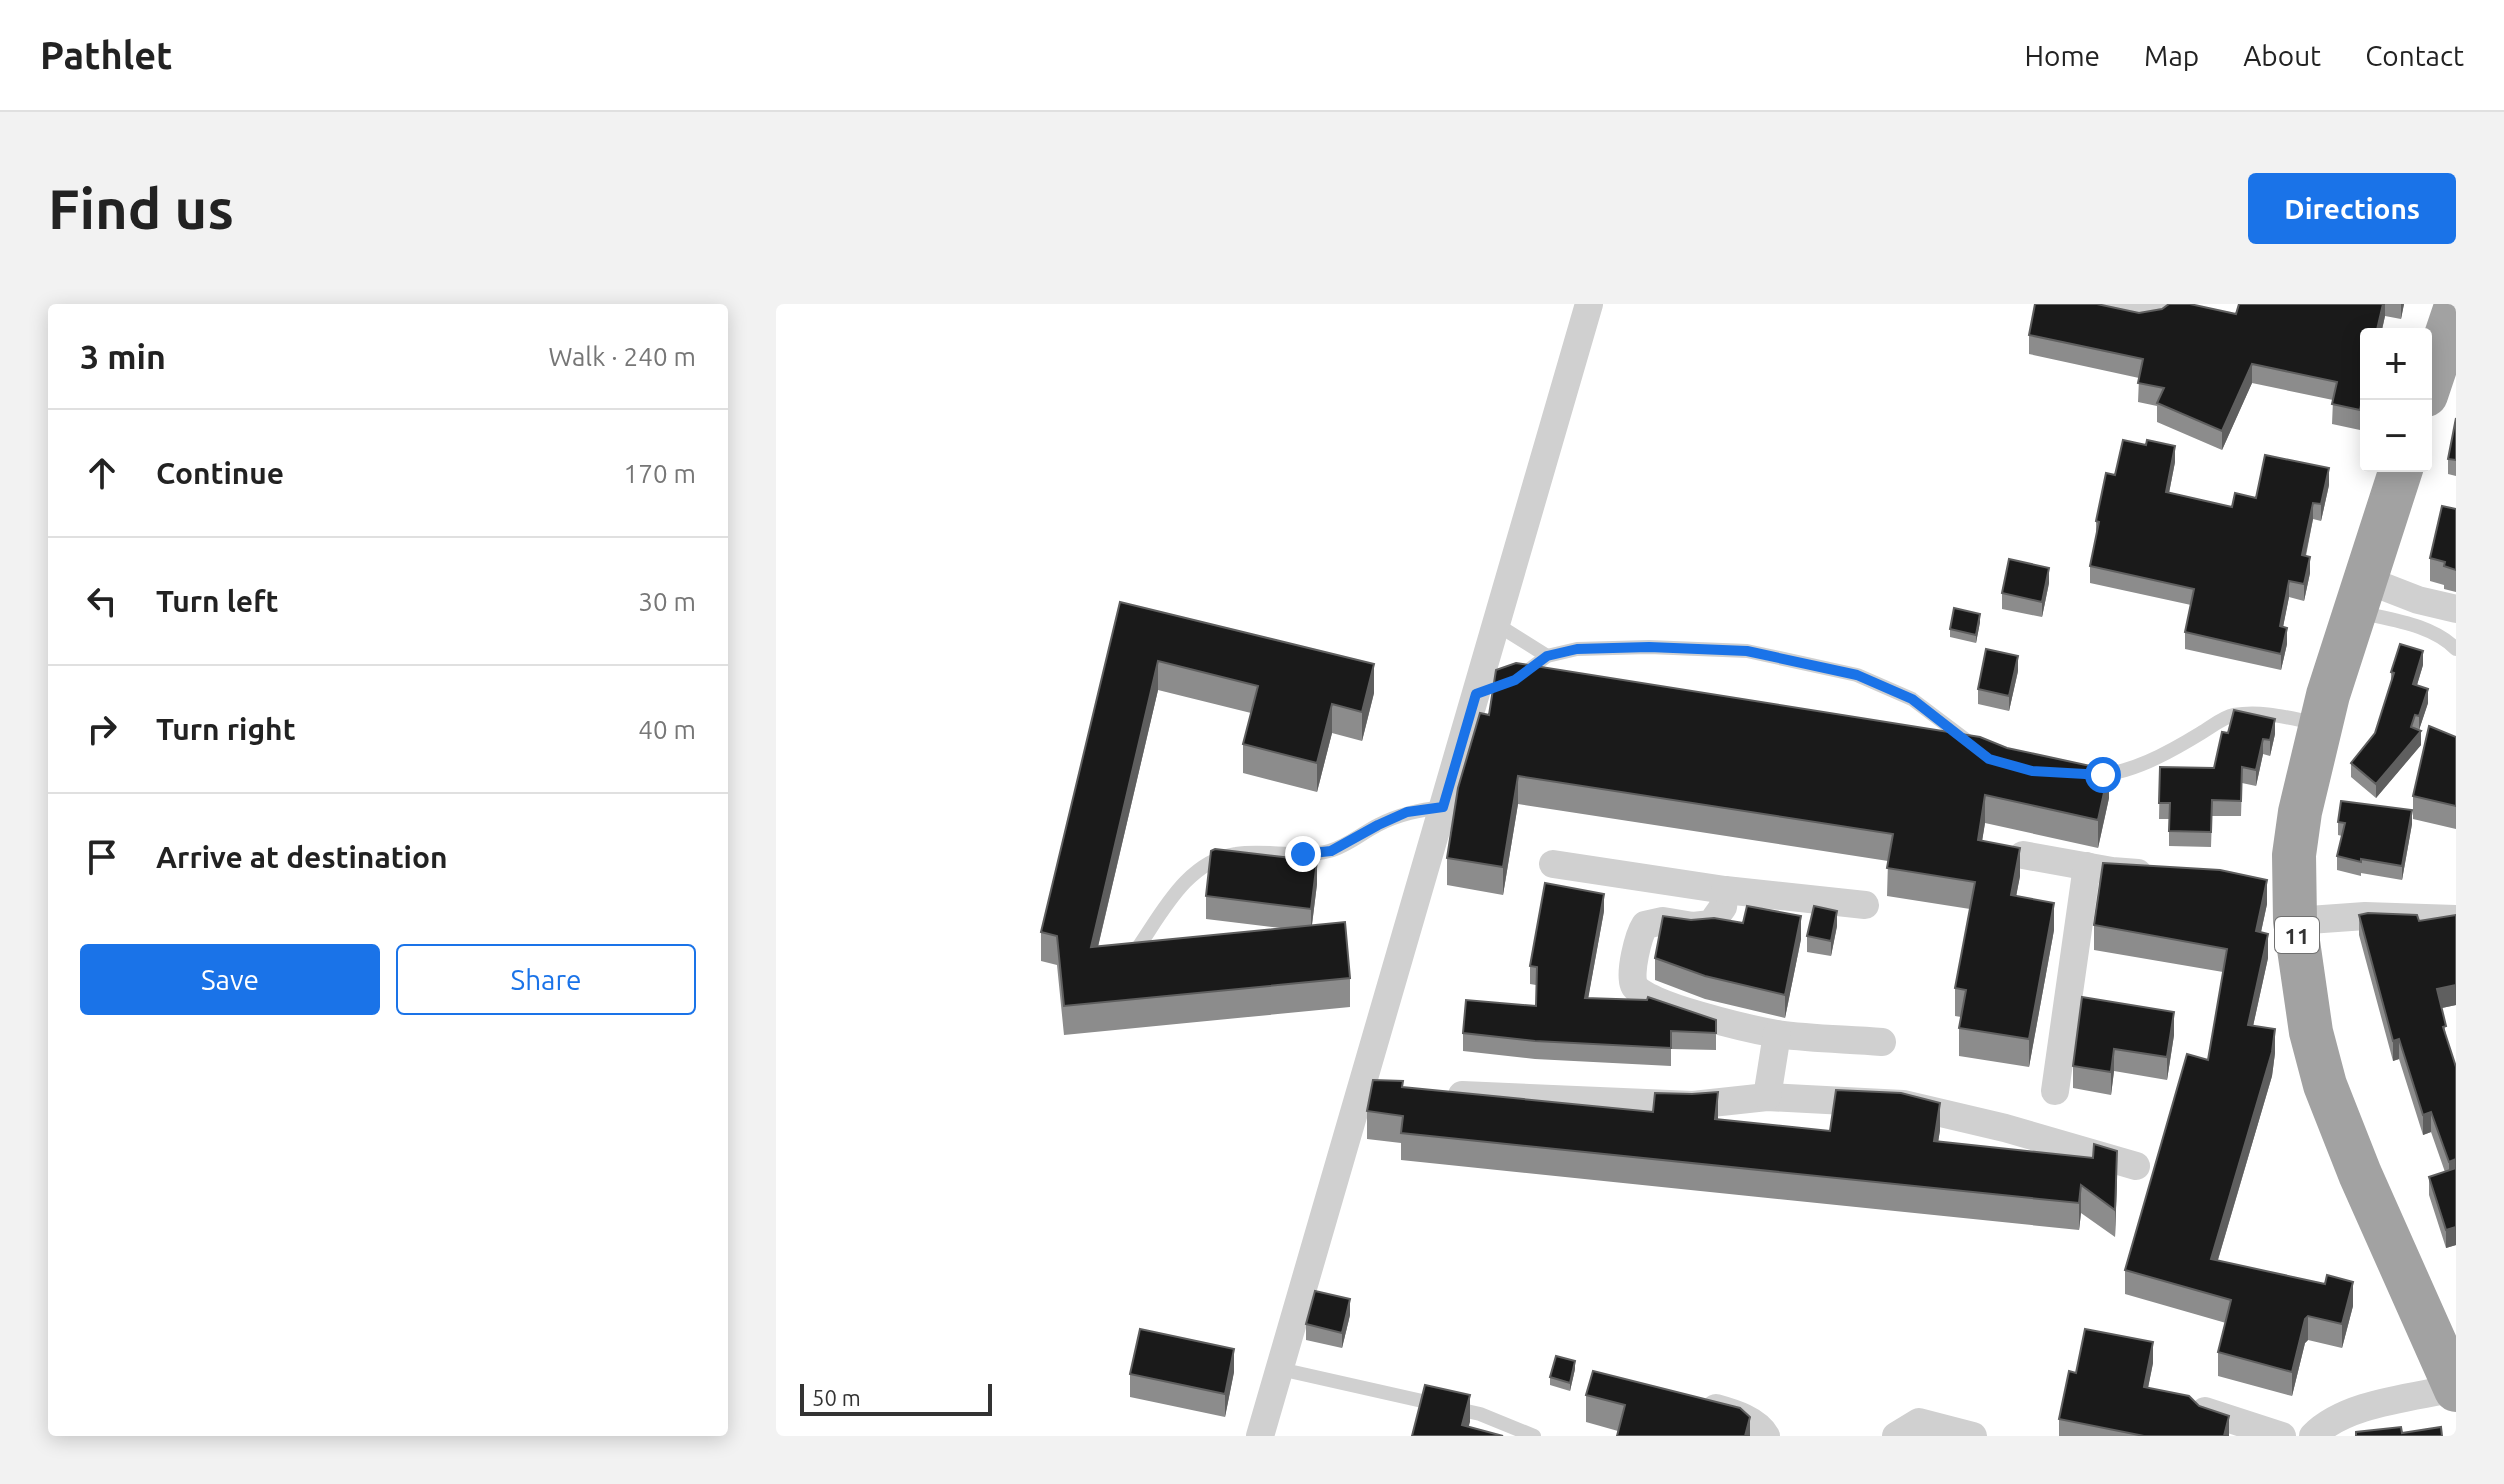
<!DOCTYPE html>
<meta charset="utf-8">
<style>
:root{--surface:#fff;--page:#f2f2f2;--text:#222;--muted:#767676;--line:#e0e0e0;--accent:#1a73e8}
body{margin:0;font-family:Ubuntu,sans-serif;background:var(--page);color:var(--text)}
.controls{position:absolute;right:24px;top:24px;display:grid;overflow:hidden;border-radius:8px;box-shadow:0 4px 20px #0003}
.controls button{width:72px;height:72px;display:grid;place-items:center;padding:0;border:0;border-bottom:2px solid var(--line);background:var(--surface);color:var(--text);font:40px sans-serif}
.scale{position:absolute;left:24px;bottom:20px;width:192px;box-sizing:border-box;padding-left:8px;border:4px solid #333;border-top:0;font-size:22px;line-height:28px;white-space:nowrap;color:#333;-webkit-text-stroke:6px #fff;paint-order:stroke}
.stop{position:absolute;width:24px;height:24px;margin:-18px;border:6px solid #1a73e8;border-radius:50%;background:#fff}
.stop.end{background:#1a73e8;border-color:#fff;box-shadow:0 2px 8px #0008}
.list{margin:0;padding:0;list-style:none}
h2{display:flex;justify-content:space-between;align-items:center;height:104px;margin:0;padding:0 32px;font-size:34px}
h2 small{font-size:26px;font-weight:400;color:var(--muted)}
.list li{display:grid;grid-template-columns:52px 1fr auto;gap:24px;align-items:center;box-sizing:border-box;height:128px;padding:0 32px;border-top:2px solid var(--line)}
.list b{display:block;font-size:30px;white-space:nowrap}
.list em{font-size:26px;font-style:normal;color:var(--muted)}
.actions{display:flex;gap:16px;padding:24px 32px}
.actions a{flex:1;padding:18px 0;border:2px solid var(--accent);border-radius:8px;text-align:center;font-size:28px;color:var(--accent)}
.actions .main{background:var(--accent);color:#fff}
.icon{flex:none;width:44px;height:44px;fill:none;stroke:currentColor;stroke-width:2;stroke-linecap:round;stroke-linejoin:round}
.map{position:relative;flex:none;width:1680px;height:1132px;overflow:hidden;border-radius:8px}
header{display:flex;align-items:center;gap:48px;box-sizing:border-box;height:112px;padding:0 40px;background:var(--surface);border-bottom:2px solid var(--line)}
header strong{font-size:38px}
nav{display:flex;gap:44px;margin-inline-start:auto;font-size:28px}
.intro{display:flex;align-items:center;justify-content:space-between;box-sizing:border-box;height:192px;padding:0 48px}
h1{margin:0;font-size:56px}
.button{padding:20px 36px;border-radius:8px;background:var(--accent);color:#fff;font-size:28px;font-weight:700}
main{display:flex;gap:48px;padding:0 48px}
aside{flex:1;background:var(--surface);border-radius:8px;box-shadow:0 4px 20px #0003}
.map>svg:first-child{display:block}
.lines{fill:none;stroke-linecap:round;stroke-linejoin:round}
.service{stroke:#d0d0d0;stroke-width:14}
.minor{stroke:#d0d0d0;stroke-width:28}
.trunk{stroke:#a2a2a2;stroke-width:44}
.wall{fill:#8c8c8c}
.shaded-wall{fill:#5f5f5f}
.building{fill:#1a1a1a;stroke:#5f5f5f;stroke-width:2}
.route{stroke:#1a73e8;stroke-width:10}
.labels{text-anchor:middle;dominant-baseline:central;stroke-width:8;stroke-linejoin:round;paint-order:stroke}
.shield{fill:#fff;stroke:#707070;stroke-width:2}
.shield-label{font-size:22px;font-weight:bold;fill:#333}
</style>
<header>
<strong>Pathlet</strong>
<nav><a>Home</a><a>Map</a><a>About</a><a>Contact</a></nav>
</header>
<div class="intro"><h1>Find us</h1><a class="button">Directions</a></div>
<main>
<aside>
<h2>3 min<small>Walk · 240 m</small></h2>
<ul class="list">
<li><svg class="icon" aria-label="ahead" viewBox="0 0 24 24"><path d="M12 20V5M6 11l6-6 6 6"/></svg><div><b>Continue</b></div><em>170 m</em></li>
<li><svg class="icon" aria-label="left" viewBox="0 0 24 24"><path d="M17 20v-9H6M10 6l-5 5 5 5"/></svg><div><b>Turn left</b></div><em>30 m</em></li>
<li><svg class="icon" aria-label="right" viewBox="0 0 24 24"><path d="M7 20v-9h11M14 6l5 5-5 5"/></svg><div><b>Turn right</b></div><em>40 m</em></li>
<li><svg class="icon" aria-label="arrive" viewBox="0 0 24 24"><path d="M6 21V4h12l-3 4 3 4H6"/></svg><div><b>Arrive at destination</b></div></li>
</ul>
<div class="actions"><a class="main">Save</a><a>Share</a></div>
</aside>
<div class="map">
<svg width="1680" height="1132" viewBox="0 0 1680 1132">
<rect width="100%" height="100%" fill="#fff"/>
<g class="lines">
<g class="service">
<path d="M1582,308C1615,316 1655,320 1680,345"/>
<polyline points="720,320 771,352"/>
<polyline points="745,372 771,352 801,345 873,343 971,347 1081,371 1136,395 1197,441"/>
<path d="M1315,471C1352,472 1394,448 1425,429C1435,423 1447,413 1458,411C1485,406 1513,414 1539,419"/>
<path d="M361,645C386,609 411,557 460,550C490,545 522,555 553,547C570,543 586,529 602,521C623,510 644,506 667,503"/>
<polyline points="504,1065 704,1110 758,1132"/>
</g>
<g class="minor">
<polyline points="1312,0 1366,11 1382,8 1386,0"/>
<polyline points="1588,275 1642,296 1680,305"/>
<polyline points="1247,551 1336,567 1362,569"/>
<path d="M777,560L949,586L947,603L935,620L917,622L887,617L869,621C862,632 853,669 858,681C866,701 978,726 1001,730C1036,735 1071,735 1106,738"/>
<polyline points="949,586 1089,601"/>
<polyline points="1519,617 1589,612 1680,615"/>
<polyline points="1279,787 1311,562"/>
<polyline points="686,791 917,801 991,793 1127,800 1229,824 1360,862"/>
<polyline points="991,793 1001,730"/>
<path d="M940,1104C958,1109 981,1116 990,1132"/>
<polyline points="1429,1107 1506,1132"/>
<polyline points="484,1132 813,0"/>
<polyline points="1120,1132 1143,1118 1197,1132"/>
<path d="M1537,1132C1569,1099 1635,1094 1679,1084"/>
</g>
<g class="trunk">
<polyline points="1650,91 1680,2"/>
<polyline points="1626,162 1552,391 1524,508 1518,551 1519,617 1535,728 1549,781 1584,870 1680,1086"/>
</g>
</g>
<g class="wall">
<polygon points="1463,0 1628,0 1625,15 1609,12 1605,30 1590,30 1584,126 1556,120 1557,96 1476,79 1446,146 1381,118 1381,102 1362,98 1363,74 1253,50 1253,31 1363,9 1460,10"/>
<polygon points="1680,114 1680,172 1672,170 1672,155"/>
<polygon points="1370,141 1399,158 1393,189 1456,203 1480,194 1553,181 1545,217 1537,215 1530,252 1534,269 1528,297 1513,293 1507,323 1511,340 1505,366 1409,345 1409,328 1415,301 1314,279 1314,262 1320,233 1320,217 1339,171"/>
<polygon points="1680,205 1680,288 1668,285 1668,281 1654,277 1654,254"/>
<polygon points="1273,279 1266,313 1226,305 1226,289"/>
<polygon points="344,298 598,389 586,437 556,429 541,488 467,469 467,440 475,409 382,386 322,643 505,624 430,615 430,592 541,580 536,621 574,674 574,703 288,731 281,661 265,657 265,628"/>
<polygon points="1204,318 1200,339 1174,333 1174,325"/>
<polygon points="1647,361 1641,381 1652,399 1643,426 1645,441 1600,494 1575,473 1575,459 1599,429 1615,379 1615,368"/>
<polygon points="1242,367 1233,407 1202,400 1202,385"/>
<polygon points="704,409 1333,494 1322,544 1209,519 1206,536 1244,572 1240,592 1278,626 1253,763 1183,752 1183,724 1185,713 1179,712 1179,684 1194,605 1111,592 1112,557 742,500 727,591 671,581 671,554"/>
<polygon points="1452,429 1499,430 1494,452 1487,450 1480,482 1466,479 1465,512 1436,512 1435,543 1393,542 1393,515 1383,515 1384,463 1438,464"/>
<polygon points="1680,433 1680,525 1637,515 1637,492"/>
<polygon points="1562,518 1636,520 1626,576 1585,569 1585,572 1561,566 1561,552 1566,532 1562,531"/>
<polygon points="1491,600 1485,628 1492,654 1477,722 1499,749 1496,772 1442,956 1577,1002 1566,1044 1532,1036 1529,1039 1516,1092 1442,1072 1442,1048 1450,1019 1349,990 1349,966 1432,756 1447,668 1318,646 1318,621"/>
<polygon points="828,607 812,694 940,716 940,746 895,745 895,762 759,755 687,747 687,729 760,702 760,681 754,680 754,662"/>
<polygon points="1583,611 1643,617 1680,701 1666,704 1670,733 1680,763 1680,941 1670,944 1653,891 1653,873 1669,868 1655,828 1647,831 1623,755 1617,757 1583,631"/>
<polygon points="1061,622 1055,652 1031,648 1031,632"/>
<polygon points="1025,635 1009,714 929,695 879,676 879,654"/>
<polygon points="1398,708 1398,731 1391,776 1338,767 1335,791 1297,784 1297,762"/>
<polygon points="627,783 1054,827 1164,826 1162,838 1341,874 1339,933 1305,909 1303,926 625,856 625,839 591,835 591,807"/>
<polygon points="574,1011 566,1044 530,1036 530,1020"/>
<polygon points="1377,1059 1372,1084 1453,1132 1283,1132 1283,1115 1300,1069"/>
<polygon points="799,1065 794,1087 774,1081 774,1073"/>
<polygon points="458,1068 449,1113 354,1093 354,1070"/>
<polygon points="810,1091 974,1132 842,1127 810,1118"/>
</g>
<g class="shaded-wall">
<polygon points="1607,0 1609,0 1609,12 1605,30 1600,30"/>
<polygon points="1625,0 1628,0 1625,15"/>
<polygon points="1476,60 1476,79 1446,146 1446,127"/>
<polygon points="1590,77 1590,96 1584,126 1584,106"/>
<polygon points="1399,142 1399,158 1390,204 1390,188"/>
<polygon points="1553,164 1553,181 1545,217 1545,200"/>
<polygon points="1537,199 1537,215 1526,268 1526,251"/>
<polygon points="1534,253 1534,269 1528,297 1528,280"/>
<polygon points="1273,264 1273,279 1266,313 1266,298"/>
<polygon points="1513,277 1513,293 1504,338 1504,322"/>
<polygon points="1204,310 1204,318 1200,339 1200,331"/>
<polygon points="1511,324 1511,340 1505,366 1505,350"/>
<polygon points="1647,347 1647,361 1637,394 1637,380"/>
<polygon points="1242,352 1242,367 1233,407 1233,392"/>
<polygon points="382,357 382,386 315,672 315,643"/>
<polygon points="598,360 598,389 586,437 586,408"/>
<polygon points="1652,385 1652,399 1643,426 1643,412"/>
<polygon points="556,400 556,429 541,488 541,459"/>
<polygon points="1499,415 1499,430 1494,452 1494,436"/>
<polygon points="1645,427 1645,441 1600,494 1600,480"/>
<polygon points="1487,435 1487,450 1480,482 1480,466"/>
<polygon points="1333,466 1333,494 1322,544 1322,516"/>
<polygon points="742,472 742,500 727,591 727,563"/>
<polygon points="1209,491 1209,519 1202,563 1202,536"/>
<polygon points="1636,506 1636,520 1626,576 1626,562"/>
<polygon points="1244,544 1244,572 1235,619 1235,591"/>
<polygon points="541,557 541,580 535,628 535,605"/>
<polygon points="1491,576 1491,600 1480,651 1480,627"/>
<polygon points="828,590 828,607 809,712 809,694"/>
<polygon points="1278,599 1278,626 1253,763 1253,735"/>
<polygon points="1061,607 1061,622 1055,652 1055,637"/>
<polygon points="1025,612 1025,635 1009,714 1009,691"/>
<polygon points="1492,630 1492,654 1472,745 1472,721"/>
<polygon points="1680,681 1680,701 1661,705 1661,685"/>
<polygon points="1398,708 1398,731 1391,776 1391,753"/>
<polygon points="1499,725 1499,749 1496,772 1435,979 1435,955"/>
<polygon points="1623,735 1623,755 1617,757 1617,737"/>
<polygon points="1338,745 1338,767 1335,791 1335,768"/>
<polygon points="942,788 942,815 939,815"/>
<polygon points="1164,799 1164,826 1158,865 1158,837"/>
<polygon points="1655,808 1655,828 1647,831 1647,811"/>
<polygon points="1341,847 1341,874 1339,933 1339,906"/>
<polygon points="1680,855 1680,876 1673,878 1673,858"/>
<polygon points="1305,881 1305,909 1303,926 1303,899"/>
<polygon points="1680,923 1680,941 1670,944 1670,926"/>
<polygon points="1577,978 1577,1002 1566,1044 1566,1020"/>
<polygon points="574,995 574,1011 566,1044 566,1029"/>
<polygon points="1532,1012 1532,1036 1529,1039 1516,1092 1516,1068 1529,1015"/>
<polygon points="1377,1038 1377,1059 1368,1103 1368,1083"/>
<polygon points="458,1045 458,1068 449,1113 449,1090"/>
<polygon points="799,1057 799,1065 794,1087 794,1079"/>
<polygon points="694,1091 694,1118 690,1132 686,1121"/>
<polygon points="1453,1112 1453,1132 1448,1132"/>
<polygon points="974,1113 974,1132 969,1132"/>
</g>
<g class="building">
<polygon points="1259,0 1321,0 1363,9 1386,5 1393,0 1414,0 1460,10 1463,0 1607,0 1600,30 1590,30 1590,77 1584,106 1556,100 1561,78 1476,60 1446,127 1381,99 1388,84 1362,79 1367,55 1253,31"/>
<polygon points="1680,114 1680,156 1672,155"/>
<polygon points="1347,136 1370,141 1371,136 1399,142 1390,188 1456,203 1459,189 1480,194 1489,151 1553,164 1545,200 1537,199 1526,251 1534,253 1528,280 1513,277 1504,322 1511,324 1505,350 1409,328 1418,285 1314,262 1323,218 1320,217 1330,169 1339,171"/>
<polygon points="1666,202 1680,205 1680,266 1668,262 1669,258 1654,254"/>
<polygon points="1233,255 1273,264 1266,298 1226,289"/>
<polygon points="344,298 598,360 586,408 556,400 541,459 467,440 482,382 382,357 315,643 569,618 574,674 288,702 281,632 265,628"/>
<polygon points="1178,304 1204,310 1200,331 1174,325"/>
<polygon points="1624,340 1647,347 1637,380 1652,385 1643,412 1639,411 1635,423 1645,427 1600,480 1575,459 1599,429 1618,369 1615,368"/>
<polygon points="1210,345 1242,352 1233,392 1202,385"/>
<polygon points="740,359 1204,433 1231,444 1333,466 1322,516 1209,491 1202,536 1244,544 1235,591 1278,599 1253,735 1183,724 1190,686 1179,684 1199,578 1111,564 1117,530 742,472 727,563 671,554 682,484 704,409 713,411 720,366"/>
<polygon points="1458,406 1499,415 1494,436 1487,435 1480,466 1466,463 1465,497 1436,496 1435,528 1393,527 1394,499 1383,499 1384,463 1438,464 1446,428 1452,429"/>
<polygon points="1653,422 1680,433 1680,502 1637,492"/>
<polygon points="1565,497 1636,506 1626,562 1585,555 1585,558 1561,552 1569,519 1562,518"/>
<polygon points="439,545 541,557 535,605 430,592 435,547"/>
<polygon points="1327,559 1444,566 1491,576 1480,627 1492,630 1472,721 1499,725 1496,748 1435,955 1549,980 1551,971 1577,978 1566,1020 1532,1012 1529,1015 1516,1068 1442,1048 1455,996 1349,966 1411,750 1432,756 1451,645 1318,621"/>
<polygon points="769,579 828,590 809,694 871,696 872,693 940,716 940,729 895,727 895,744 759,737 687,729 690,696 760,702 761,663 754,662"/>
<polygon points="971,602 1025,612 1009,691 929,672 879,654 887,612 915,616 938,614 967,619"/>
<polygon points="1038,602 1061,607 1055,637 1031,632"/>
<polygon points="1592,609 1641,611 1643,617 1680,611 1680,681 1661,685 1670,722 1667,723 1680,763 1680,855 1673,858 1655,808 1647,811 1623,735 1617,737 1583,611"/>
<polygon points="1306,693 1398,708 1391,753 1338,745 1335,768 1297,762"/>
<polygon points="597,776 627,777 626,783 877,808 879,789 916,790 942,788 939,815 1054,827 1060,786 1125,789 1164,799 1158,837 1317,854 1318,840 1341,847 1339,906 1305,881 1303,899 625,829 627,812 591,807"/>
<polygon points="1680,864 1680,923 1670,926 1653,873"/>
<polygon points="539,987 574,995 566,1029 530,1020"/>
<polygon points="364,1025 458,1045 449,1090 354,1070"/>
<polygon points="1309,1025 1377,1038 1368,1083 1413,1092 1423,1102 1453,1112 1448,1132 1368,1132 1283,1115 1293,1067 1300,1069"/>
<polygon points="780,1052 799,1057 794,1079 774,1073"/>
<polygon points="817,1067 964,1104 974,1113 969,1132 841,1132 849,1101 810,1091"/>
<polygon points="649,1081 694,1091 686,1121 727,1132 636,1132"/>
<polygon points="1625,1123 1626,1129 1665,1123 1666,1132 1580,1132 1580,1128"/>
</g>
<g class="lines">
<polyline class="route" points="527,550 555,547 602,521 631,508 667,503 700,390 739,376 771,352 801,345 873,343 971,347 1081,371 1136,395 1213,455 1256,467 1327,471"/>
</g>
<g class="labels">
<rect class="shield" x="1499" y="613" width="44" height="36" rx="6"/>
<g class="shield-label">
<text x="1521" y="631">11</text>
</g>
</g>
</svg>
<div class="controls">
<button>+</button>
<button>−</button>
</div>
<div class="scale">50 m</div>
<div class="stop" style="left:1327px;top:471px"></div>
<div class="stop end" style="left:527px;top:550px"></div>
</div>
</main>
